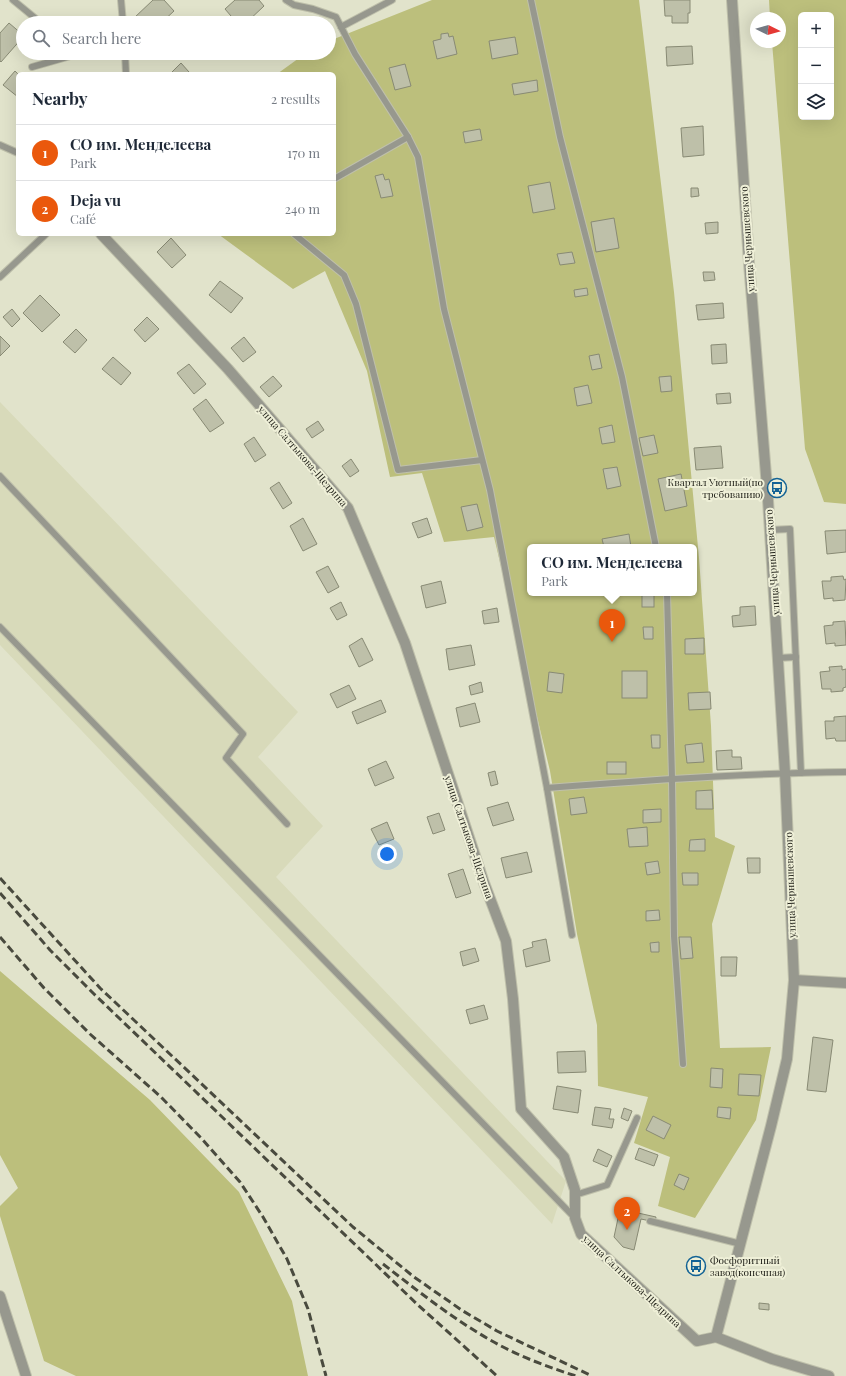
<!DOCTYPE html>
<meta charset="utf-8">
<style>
:root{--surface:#fff;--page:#f2f2f3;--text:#1f2937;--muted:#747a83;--line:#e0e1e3;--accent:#ea580c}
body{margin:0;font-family:"Playfair Display",serif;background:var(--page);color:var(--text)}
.controls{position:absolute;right:12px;top:12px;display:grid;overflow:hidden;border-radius:6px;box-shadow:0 4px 16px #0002}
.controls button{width:36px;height:36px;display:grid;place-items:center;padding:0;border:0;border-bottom:1px solid var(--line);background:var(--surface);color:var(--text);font:20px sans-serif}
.compass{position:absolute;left:750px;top:12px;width:36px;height:36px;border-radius:50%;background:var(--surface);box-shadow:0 4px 16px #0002;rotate:95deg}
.you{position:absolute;left:387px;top:854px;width:14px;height:14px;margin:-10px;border:3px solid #fff;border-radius:50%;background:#1a73e8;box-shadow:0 0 0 6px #1a73e833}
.badge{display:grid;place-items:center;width:26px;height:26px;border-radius:50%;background:var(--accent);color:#fff;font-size:13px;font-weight:700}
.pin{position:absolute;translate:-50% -33px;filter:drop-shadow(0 1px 2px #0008)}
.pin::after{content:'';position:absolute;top:21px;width:14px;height:12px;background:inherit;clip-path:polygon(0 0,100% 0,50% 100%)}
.popup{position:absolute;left:527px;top:544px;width:170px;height:52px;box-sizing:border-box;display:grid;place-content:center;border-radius:6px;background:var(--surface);filter:drop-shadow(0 1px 3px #0005);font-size:13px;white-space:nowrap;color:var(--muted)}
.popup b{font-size:15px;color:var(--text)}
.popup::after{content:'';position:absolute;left:50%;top:100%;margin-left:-8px;border:8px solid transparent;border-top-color:var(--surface)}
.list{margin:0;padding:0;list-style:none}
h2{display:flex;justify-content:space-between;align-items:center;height:52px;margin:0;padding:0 16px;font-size:17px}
h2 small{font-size:13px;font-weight:400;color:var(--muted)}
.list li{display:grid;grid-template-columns:26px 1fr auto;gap:12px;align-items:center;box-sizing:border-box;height:56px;padding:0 16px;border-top:1px solid var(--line)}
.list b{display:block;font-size:15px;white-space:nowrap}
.list p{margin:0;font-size:13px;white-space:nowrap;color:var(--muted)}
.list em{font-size:13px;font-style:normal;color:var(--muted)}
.icon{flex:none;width:22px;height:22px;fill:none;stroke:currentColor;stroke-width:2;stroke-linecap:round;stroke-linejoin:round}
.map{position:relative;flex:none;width:846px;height:1376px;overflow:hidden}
.search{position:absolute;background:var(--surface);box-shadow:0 4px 16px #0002;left:16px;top:16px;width:320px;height:44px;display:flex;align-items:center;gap:10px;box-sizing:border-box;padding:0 14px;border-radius:22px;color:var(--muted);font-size:15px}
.panel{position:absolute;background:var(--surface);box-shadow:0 4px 16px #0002;left:16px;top:72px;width:320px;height:164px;border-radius:6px}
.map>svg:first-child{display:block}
.built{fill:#d8daba}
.green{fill:#bcbf7c;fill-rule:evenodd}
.building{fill:#bec0a9;stroke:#888a74}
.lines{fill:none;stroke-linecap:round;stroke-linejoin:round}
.service-casing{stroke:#bfc0ab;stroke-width:8}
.minor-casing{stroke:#bfc0ab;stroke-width:12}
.tertiary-casing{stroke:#bfc0ab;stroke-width:12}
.service{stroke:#97988e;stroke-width:6}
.minor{stroke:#97988e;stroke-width:10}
.tertiary{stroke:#97988e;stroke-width:10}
.rail{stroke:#494a3e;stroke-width:3;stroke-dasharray:8 4;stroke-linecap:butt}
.labels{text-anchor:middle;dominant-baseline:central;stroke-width:4;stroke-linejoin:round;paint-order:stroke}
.street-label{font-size:10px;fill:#22221a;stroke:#eff0d8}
.poi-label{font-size:10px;fill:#22221a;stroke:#eff0d8;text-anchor:end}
</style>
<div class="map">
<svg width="846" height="1376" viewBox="0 0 846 1376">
<rect width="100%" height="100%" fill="#e1e3cb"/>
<polygon class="built" points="0,402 298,712 258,757 323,826 276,877 566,1181 552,1224 0,645"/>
<g class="green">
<path d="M432,0H639L674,292L699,558L711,726L715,837L735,846L712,924L720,1048L771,1047L756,1120L695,1218L658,1206L670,1157L634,1143L648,1097L598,1086L597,1025L577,934L550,771L494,537L444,542L422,473L390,477L367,371L325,271L293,289L218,234H334V74H277L306,53H329V41ZM530,547H694V593H530Z"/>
<path d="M769,0H846V504L824,502L805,449L772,42H780V18H770ZM801,15H831V117H801Z"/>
<polygon points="0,971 150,1100 239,1192 292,1301 308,1376 76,1376 44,1361 0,1216 0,1206 18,1188 0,1155"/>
</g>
<g class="building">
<polygon points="153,0 164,0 174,11 161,23 139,23 134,18"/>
<polygon points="235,0 259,0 264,6 246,23 237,23 225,9"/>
<polygon points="664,0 690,0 690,13 688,13 688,23 672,23 672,16 665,16"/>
<polygon points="9,23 23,35 23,37 1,62 0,61 0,33"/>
<polygon points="448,33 449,37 453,36 457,54 437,59 433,41 441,39 441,34"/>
<polygon points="515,37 518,54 492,59 489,41"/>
<polygon points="692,46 693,64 667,66 666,47"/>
<polygon points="181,63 189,72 187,74 172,74 171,73"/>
<polygon points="405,64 411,86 395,90 389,68"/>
<polygon points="15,71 18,74 18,97 3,85"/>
<polygon points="537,80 538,91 514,95 512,84"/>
<polygon points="703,126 704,155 683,157 681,128"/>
<polygon points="480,129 482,140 465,143 463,132"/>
<polygon points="383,174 385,180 389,179 393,196 381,198 375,176"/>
<polygon points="550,182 555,209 533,213 528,186"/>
<polygon points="691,188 698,188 699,196 691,197"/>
<polygon points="614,218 619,248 596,252 591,222"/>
<polygon points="718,222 718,233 706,234 705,223"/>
<polygon points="171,238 186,255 172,268 157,252"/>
<polygon points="572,252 575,263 560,265 557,254"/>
<polygon points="703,272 714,272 715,280 704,281"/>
<polygon points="220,281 243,298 231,313 209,295"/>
<polygon points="587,288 588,295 575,297 574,290"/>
<polygon points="40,295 60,315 42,332 23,313"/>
<polygon points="723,303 724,318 698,320 696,305"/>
<polygon points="12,309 20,319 12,327 3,317"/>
<polygon points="147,317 159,329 145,342 134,330"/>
<polygon points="76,329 87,340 75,353 63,342"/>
<polygon points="0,336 10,346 0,356"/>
<polygon points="244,337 256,352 243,362 231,348"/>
<polygon points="726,344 727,363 712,364 711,345"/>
<polygon points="599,354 602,368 592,370 589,356"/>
<polygon points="113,357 131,373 121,385 102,369"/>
<polygon points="189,364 206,384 194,394 177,373"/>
<polygon points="273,376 282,386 269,397 260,387"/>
<polygon points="671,376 672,391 661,392 659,377"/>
<polygon points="588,385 592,403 577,406 574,388"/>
<polygon points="730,393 731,403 717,404 716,394"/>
<polygon points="206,399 224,423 210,432 193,409"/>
<polygon points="318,421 324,430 312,438 306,429"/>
<polygon points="612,425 615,442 602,444 599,428"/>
<polygon points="654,435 658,453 643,456 639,438"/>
<polygon points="254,437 266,455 255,462 244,444"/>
<polygon points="721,446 723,468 696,470 694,448"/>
<polygon points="351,459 359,471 350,477 342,466"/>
<polygon points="617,467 621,486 607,489 603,469"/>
<polygon points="681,474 687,506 665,511 658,479"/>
<polygon points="279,482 292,503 283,509 270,488"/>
<polygon points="477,504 483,527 467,531 461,507"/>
<polygon points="303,518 317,544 303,551 290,526"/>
<polygon points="427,518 432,533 418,538 412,523"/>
<polygon points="846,530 846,552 827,554 825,531"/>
<polygon points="629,534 631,547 604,547 602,539"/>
<polygon points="328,566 339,587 328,593 316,572"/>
<polygon points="843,576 844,580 846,579 845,600 833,601 833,598 824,599 822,581 831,581 831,577"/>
<polygon points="441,581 446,603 426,608 421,586"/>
<rect x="642" y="595" width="12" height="12"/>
<polygon points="341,602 347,615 337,620 330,608"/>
<polygon points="755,606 756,625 733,627 732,616 740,615 740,607"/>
<polygon points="497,608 499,622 484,624 482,611"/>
<polygon points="845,621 846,645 835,646 835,643 826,644 824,626 833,625 833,622"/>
<polygon points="643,627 653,627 653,639 644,639"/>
<polygon points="362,638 373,660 359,667 349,646"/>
<polygon points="704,638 704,654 685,654 685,639"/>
<polygon points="471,645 475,665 449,670 446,649"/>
<polygon points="842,666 842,670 846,669 846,687 843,688 843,691 831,692 831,689 822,689 820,672 830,671 829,667"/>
<rect x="622" y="671" width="25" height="27"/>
<polygon points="549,672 564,674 562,693 547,691"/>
<polygon points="481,682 483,692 471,695 469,686"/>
<polygon points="349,685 356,699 337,708 330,694"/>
<polygon points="710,692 711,709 689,710 688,693"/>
<polygon points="381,700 386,712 357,724 352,712"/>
<polygon points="475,703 480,722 460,727 456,708"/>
<polygon points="846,716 846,741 836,741 835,738 826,739 825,721 834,721 834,717"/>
<polygon points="651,735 660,735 660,748 652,748"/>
<polygon points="702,743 704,762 687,763 685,745"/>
<polygon points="732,750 732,757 741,757 742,769 717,770 716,751"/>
<polygon points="386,761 394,778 375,786 368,769"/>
<rect x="607" y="762" width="19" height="12"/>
<polygon points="495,771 498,784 491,786 488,773"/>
<polygon points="712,790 713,809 696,809 696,791"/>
<polygon points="584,797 587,813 571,815 569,799"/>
<polygon points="508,802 514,820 493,826 487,808"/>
<polygon points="661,809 661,822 643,823 643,810"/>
<polygon points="439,813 445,830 433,834 427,817"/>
<polygon points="387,822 394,839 379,845 371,829"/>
<polygon points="647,827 648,846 629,847 627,829"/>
<polygon points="705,839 705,851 689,851 690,840"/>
<polygon points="527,852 532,872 506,878 501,858"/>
<polygon points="747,858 760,858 760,873 748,873"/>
<polygon points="658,861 660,873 647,875 645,863"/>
<polygon points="463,869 471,893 456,898 448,874"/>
<polygon points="682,873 698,873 698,885 683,885"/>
<polygon points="659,910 660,920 646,921 646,911"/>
<polygon points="679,937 691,937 693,958 681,959"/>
<polygon points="546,939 550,961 526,967 523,950 533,947 532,942"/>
<polygon points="659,942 659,952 651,952 650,943"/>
<polygon points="475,948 479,961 463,966 460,952"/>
<polygon points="721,957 737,957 736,976 721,976"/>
<polygon points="484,1005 488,1019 470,1024 466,1010"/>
<polygon points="813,1037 833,1040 826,1092 807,1090"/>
<polygon points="585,1051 586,1072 558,1073 557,1052"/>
<polygon points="711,1068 723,1069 722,1088 710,1087"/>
<polygon points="739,1074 761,1075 759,1096 738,1095"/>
<polygon points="557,1086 581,1090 578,1113 553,1109"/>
<polygon points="595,1107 611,1109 609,1119 614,1119 612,1128 592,1125"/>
<polygon points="718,1107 731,1108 730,1119 717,1117"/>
<polygon points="624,1108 632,1111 628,1121 621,1118"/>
<polygon points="653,1116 671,1125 664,1139 646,1130"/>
<polygon points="639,1148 658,1155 654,1166 635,1159"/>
<polygon points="598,1149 612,1156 607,1167 593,1161"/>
<polygon points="679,1174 689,1178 684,1190 674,1185"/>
<polygon points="620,1209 656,1217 655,1222 641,1219 634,1250 623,1247 614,1237"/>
<polygon points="759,1303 769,1304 769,1310 759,1309"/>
</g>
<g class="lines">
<defs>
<g id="service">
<polyline points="13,0 41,23"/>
<polyline points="121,0 123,23"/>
<polyline points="286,0 294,5 313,9 336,17 355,54 408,137 418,157 444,309 490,490 547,788 572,935"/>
<polyline points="531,0 560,137 622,377 656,547"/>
<polyline points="341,27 392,0"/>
<polyline points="125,53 126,74"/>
<polyline points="32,67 81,53"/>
<polyline points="0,145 18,153"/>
<polyline points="334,179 408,137"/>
<polyline points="294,234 344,275 356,304 398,470 482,460"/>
<polyline points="0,277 46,234"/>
<polyline points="0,476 243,734 226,758 287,824"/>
<polyline points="770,530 790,529 801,773"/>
<polyline points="667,593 672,778 674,936 683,1064"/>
<polyline points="0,627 575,1218"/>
<polyline points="778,658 796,657"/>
<path d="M547,788C647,780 746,773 846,772"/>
<polyline points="575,1195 607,1185 637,1118"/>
<polyline points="650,1221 741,1244"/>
</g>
<g id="minor">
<polyline points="101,234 228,369 348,508 405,643 483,880 506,941 513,999 521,1109 564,1157 575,1190 575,1218 581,1234 697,1341 716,1337"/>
<polyline points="794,980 846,983"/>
</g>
<g id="tertiary">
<polyline points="732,0 749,263 768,500 785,773 794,980 787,1059 771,1126 716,1337 772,1359 829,1376"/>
<polyline points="0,1296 26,1376"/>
</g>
</defs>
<use href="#service" class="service-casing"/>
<use href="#minor" class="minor-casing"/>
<use href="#tertiary" class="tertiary-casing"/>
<use href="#service" class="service"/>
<use href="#minor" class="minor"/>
<use href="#tertiary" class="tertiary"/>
<g class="rail">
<polyline points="0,878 100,988 353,1227 414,1277 463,1311 497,1331 592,1376"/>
<polyline points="0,893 50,950 94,994 418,1305 497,1376"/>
<polyline points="0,937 44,988 90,1034 161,1097 202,1139 240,1182 263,1217 287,1259 308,1309 326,1376"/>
<path d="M383,1264C418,1291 453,1319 492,1341C518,1356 548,1367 576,1376"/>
</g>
</g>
<defs>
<symbol id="bus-ring" viewBox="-11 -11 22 22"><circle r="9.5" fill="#eff0d8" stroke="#136395" stroke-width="1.5"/><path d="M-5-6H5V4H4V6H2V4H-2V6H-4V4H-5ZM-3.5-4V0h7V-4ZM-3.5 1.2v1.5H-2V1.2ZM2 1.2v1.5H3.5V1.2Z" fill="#136395"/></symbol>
</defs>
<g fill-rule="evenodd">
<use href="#bus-ring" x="766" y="477" width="22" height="22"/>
<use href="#bus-ring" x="685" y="1255" width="22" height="22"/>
</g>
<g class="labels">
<g class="street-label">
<text transform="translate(747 239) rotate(-94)">улица Чернышевского</text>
<text transform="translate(303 456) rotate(49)">улица Салтыкова-Щедрина</text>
<text transform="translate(772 562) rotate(-94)">улица Чернышевского</text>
<text transform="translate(469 837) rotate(71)">улица Салтыкова-Щедрина</text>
<text transform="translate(790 885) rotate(-92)">улица Чернышевского</text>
<text transform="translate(632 1281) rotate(43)">улица Салтыкова-Щедрина</text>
</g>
<g class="poi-label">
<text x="763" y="482">Квартал Уютный(по<tspan x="763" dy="12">требованию)</tspan></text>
<text x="710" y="1260" text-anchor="start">Фосфоритный<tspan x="710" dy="12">завод(конечная)</tspan></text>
</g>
</g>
</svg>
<div class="controls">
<button>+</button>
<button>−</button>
<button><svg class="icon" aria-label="layers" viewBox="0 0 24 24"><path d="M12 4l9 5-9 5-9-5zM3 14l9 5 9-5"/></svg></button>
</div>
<svg class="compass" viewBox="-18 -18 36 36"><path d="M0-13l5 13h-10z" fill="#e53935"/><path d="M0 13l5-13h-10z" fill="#747a83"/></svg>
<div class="you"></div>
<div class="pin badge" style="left:612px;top:642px">1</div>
<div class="popup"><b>СО им. Менделеева</b>Park</div>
<div class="pin badge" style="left:627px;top:1230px">2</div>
<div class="search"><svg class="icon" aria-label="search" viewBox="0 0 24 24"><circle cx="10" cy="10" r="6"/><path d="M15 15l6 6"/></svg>Search here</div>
<section class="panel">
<h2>Nearby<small>2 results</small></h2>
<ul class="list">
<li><span class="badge">1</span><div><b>СО им. Менделеева</b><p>Park</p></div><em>170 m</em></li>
<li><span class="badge">2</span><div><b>Deja vu</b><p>Café</p></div><em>240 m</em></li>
</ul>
</section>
</div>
